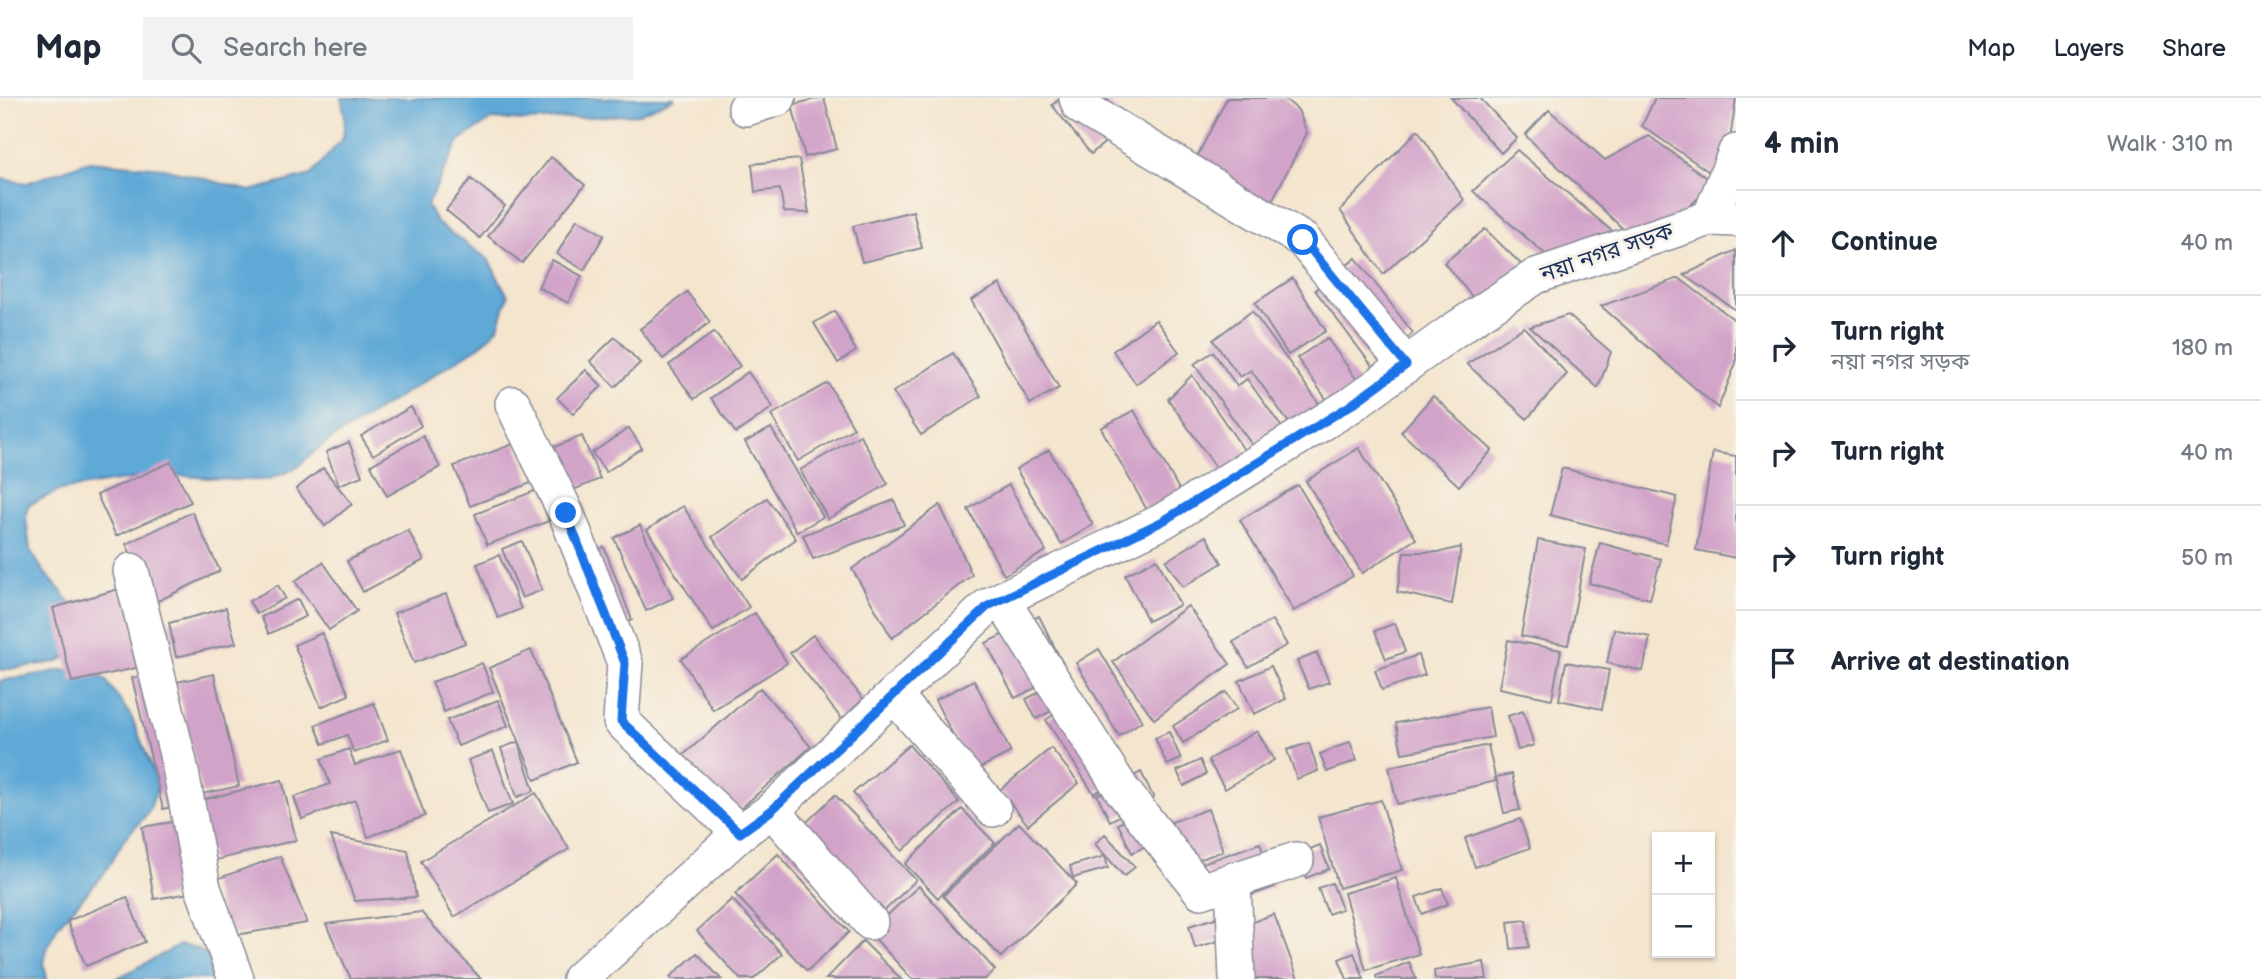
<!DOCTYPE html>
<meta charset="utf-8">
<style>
:root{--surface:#fff;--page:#f2f2f3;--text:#1f2937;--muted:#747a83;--line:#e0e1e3}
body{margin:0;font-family:"Balsamiq Sans","Noto Sans Bengali",sans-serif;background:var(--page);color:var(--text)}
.controls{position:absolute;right:21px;bottom:21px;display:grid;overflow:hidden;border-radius:0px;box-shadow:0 2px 5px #0004}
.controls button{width:63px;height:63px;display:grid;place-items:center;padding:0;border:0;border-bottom:2px solid var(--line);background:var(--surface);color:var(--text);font:35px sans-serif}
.stop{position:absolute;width:21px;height:21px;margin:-16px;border:5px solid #1a73e8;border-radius:50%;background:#fff}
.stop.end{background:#1a73e8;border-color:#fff;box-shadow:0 2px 7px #0008}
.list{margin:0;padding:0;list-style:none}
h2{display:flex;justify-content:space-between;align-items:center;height:91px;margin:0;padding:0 28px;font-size:30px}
h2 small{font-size:23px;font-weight:400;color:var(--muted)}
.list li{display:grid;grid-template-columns:46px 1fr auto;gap:21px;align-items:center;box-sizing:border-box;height:105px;padding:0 28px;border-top:2px solid var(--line)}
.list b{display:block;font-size:26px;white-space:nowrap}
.list p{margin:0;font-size:23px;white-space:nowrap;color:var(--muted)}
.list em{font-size:23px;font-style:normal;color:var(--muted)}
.icon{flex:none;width:38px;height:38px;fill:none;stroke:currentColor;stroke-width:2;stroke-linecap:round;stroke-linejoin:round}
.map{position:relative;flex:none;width:1736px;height:881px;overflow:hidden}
header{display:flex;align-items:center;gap:42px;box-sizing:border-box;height:98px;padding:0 35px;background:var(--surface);border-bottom:2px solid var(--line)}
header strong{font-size:33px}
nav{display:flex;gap:38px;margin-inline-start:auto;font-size:24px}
.search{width:490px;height:63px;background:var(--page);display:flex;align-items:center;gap:18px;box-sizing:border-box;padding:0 24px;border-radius:0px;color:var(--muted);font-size:26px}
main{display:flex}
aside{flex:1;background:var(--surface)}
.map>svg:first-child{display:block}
.water{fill:#5ea9d7;stroke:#3c6c9a;stroke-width:2}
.building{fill:#d2a3c9}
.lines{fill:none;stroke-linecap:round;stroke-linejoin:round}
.minor-casing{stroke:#888a96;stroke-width:38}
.minor{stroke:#fff;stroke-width:35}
.route{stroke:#1a73e8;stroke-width:9}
.labels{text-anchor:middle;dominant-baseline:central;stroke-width:6;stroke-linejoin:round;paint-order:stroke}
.street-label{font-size:23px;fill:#1b2f5e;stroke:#f7f3e8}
</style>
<header>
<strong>Map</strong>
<div class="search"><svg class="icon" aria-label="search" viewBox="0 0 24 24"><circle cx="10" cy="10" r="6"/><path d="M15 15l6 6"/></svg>Search here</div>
<nav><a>Map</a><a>Layers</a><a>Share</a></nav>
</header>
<main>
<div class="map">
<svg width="1736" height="881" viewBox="0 0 1736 881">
<rect width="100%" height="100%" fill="#f7f3e8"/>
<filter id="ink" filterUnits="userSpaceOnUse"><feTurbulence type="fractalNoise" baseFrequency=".0143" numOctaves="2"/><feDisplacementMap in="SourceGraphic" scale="14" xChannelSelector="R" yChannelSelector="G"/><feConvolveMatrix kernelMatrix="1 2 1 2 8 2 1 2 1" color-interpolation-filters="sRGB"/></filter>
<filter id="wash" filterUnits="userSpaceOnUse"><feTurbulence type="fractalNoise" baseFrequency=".00686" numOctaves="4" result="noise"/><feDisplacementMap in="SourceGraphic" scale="28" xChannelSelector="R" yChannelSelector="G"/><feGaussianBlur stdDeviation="1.57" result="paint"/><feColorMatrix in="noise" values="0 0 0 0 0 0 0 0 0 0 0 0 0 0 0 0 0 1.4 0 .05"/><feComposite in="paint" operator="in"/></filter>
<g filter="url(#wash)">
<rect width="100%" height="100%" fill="#f4e5ce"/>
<g class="water">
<polygon points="341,0 675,0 639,16 527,23 492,21 459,43 427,107 437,125 488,161 508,198 498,230 481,247 321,348 295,371 267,382 232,382 162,376 61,392 28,407 26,419 30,452 44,474 63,495 86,528 82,550 57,564 0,572 0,81 27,85 89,63 164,70 250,93 311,77 343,40 345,18"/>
<polygon points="62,572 85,572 105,581 131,618 159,687 148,715 125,740 104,776 59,826 47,849 44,866 47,881 0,881 0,583"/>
<polygon points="180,847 198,851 212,863 211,881 116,881"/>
</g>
<g id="blocks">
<g class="building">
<polygon points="819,0 824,0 837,51 805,59 792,7"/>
<polygon points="1061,0 1106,0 1127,26 1091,56 1052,7"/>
<polygon points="1227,0 1284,0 1298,12 1307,35 1261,124 1184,84"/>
<polygon points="1451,0 1480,0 1517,40 1501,55"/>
<polygon points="1655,0 1736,0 1724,84 1642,28"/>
<polygon points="1549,12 1605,62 1649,38 1714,85 1644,151 1525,37"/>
<polygon points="1418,32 1464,102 1383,176 1340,112"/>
<polygon points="1517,52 1620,140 1545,156 1473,93"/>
<polygon points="551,59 585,87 522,165 488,138"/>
<polygon points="799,61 809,115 784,114 780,91 755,94 752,66"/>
<polygon points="471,81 505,108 480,140 446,112"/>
<polygon points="913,113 922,150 862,164 853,128"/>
<polygon points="577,121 604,137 584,172 557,156"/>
<polygon points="1485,131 1528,173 1488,218 1444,165"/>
<polygon points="1736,152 1736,212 1684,177"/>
<polygon points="1356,160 1413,235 1373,269 1315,192"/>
<polygon points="552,162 582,178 568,205 538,189"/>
<polygon points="1293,180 1326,233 1288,257 1255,205"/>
<polygon points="1679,180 1736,223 1736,265 1718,310 1601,208"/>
<polygon points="1000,186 1059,290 1030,306 971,202"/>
<polygon points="687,194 710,224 663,261 640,231"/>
<polygon points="835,213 856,253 838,265 814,225"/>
<polygon points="1252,213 1323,311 1294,332 1251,272 1240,279 1213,242"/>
<polygon points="1568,217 1611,254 1598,290 1530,229"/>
<polygon points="1156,222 1179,254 1136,286 1113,253"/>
<polygon points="1524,229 1567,276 1527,321 1467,266"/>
<polygon points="714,234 740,268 694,301 669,267"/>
<polygon points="615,239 640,265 615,289 590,263"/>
<polygon points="1327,240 1362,289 1332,309 1297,260"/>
<polygon points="1213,254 1237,288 1247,281 1288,338 1260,358 1194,266"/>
<polygon points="953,255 981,298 921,337 893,294"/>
<polygon points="586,272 602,288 573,316 557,300"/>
<polygon points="748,274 773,309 736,335 711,300"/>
<polygon points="1192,277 1249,359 1222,378 1168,301"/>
<polygon points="828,285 854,330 798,363 771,317"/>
<polygon points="1433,298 1492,352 1459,388 1401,334"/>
<polygon points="411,309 421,328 373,357 361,338"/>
<polygon points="1134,312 1180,393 1147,412 1101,330"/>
<polygon points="629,330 642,350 606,374 592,355"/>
<polygon points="771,330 823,419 797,434 745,344"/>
<polygon points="860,337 888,386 828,421 800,372"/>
<polygon points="423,338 440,369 387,398 371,367"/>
<polygon points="582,338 600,381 549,402 531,358"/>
<polygon points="349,344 362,378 339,387 326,354"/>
<polygon points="516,345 531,385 470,408 454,368"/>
<polygon points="1359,350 1416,441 1362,475 1306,383"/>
<polygon points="1049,352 1093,427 1061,446 1016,371"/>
<polygon points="1713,354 1736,358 1736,460 1696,452"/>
<polygon points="171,364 191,404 116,438 97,397"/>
<polygon points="323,370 352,406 325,428 296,391"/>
<polygon points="1562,370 1677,399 1666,446 1550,417"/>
<polygon points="1009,387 1046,453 1004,477 968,411"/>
<polygon points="1298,387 1353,478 1294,513 1240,422"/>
<polygon points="537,392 549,423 487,447 475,416"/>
<polygon points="767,400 796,441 742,481 712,439"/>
<polygon points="894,402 904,427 813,461 803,437"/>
<polygon points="940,407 972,477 892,540 852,471"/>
<polygon points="683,408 749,509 713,533 647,432"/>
<polygon points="192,414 220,473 154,505 126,446"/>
<polygon points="640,427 673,500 646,513 614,440"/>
<polygon points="408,432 424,462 363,494 347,463"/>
<polygon points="1206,438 1222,465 1183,489 1166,463"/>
<polygon points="1538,442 1586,451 1568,547 1521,538"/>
<polygon points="522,443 542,492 522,500 502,451"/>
<polygon points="1600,445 1661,461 1650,501 1589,485"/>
<polygon points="604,449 632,522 607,532 579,459"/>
<polygon points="1461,449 1452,506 1397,494 1404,454 1441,454"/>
<polygon points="499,457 521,511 498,520 477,466"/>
<polygon points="1157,461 1180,507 1148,523 1125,477"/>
<polygon points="323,464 357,513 329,532 295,483"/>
<polygon points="278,487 285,500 257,516 249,503"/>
<polygon points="129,488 154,566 72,584 53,510"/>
<polygon points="446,496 465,545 414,565 394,515"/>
<polygon points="298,501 306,518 269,536 261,519"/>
<polygon points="1188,508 1230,566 1154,621 1113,564"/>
<polygon points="226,510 236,545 176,559 169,525"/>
<polygon points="755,515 787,565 713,612 681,561"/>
<polygon points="1039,518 1067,574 1015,600 986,545"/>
<polygon points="1272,522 1287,547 1248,569 1233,544"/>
<polygon points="1395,525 1405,554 1386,561 1375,533"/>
<polygon points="1614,531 1650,539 1643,573 1607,565"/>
<polygon points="322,535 349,597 321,609 294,547"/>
<polygon points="813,537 867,606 844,624 790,555"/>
<polygon points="1508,542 1561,552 1552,601 1499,590"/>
<polygon points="1099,551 1142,623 1119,638 1076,565"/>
<polygon points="531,552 577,664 535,682 489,570"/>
<polygon points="1317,555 1329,584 1309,591 1297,563"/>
<polygon points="1418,557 1425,577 1382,592 1375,572"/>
<polygon points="1566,564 1609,572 1602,611 1559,602"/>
<polygon points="482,565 493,594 444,614 432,584"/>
<polygon points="1271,568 1286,601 1254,616 1239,583"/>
<polygon points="161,574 188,705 163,711 132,580"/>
<polygon points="214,576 239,688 202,696 177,584"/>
<polygon points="1066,581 1076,600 1036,621 1026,601"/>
<polygon points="974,582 1011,654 972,674 935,602"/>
<polygon points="760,590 811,649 732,718 681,659"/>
<polygon points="1226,594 1237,611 1183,645 1173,628"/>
<polygon points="498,602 508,628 458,648 447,622"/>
<polygon points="374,605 388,642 354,655 347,637 323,646 315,627"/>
<polygon points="1488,609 1493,639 1402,655 1396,625"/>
<polygon points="1062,611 1110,685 1094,696 1046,622"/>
<polygon points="1523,613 1534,647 1518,652 1508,618"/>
<polygon points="1257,633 1274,662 1225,691 1208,662"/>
<polygon points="1169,634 1181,661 1167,667 1155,640"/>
<polygon points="518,644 534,693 517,699 501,650"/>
<polygon points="1350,644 1357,662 1327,674 1320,656"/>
<polygon points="1309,645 1318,673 1297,681 1287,652"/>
<polygon points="909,647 959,704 902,753 853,695"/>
<polygon points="1488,647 1496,683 1397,706 1389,669"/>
<polygon points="1051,650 1079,685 1028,727 1000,692"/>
<polygon points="349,651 355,667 401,651 425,718 368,739 355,702 302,721 294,699 330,686 321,661"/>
<polygon points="493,653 513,706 488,715 468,662"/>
<polygon points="1200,662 1206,676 1184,688 1177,673"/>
<polygon points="1141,674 1154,700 1110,723 1097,697"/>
<polygon points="1512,676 1520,712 1504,715 1496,679"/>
<polygon points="282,682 296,742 212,763 198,703"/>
<polygon points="536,695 569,751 454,819 421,763"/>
<polygon points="835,697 916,782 863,834 782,748"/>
<polygon points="1381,702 1402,772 1339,790 1318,719"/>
<polygon points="1151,709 1166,738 1132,755 1118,726"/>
<polygon points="962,711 995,745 938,800 905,766"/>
<polygon points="1208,711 1223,753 1182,768 1166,726"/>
<polygon points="190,721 202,793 154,801 142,729"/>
<polygon points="1520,721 1530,750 1475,769 1465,740"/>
<polygon points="1019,725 1077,786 1001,859 943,798"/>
<polygon points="1105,736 1135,769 1124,778 1095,746"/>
<polygon points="331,738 408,752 416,799 355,803"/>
<polygon points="1260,745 1275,789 1219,809 1203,765"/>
<polygon points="1320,747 1329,771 1306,780 1297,756"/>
<polygon points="778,756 849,834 807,873 735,796"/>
<polygon points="280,758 307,825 229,838 211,783"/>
<polygon points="1105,758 1108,770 1073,780 1070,768"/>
<polygon points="1396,780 1419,856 1366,872 1344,795"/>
<polygon points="1332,785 1342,811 1328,816 1318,790"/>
<polygon points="919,788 995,872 985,881 912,881 869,834"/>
<polygon points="1442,790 1448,806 1422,816 1416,799"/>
<polygon points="127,799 145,844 86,868 67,823"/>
<polygon points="732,801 782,856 754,881 740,881 697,833"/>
<polygon points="421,814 481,881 351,881 326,826"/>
<polygon points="1274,816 1298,881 1253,881 1234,831"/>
<polygon points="1225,817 1231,839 1195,850 1189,828"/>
<polygon points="1526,822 1529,849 1511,851 1508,824"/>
<polygon points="863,843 901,881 826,881"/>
<polygon points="697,855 721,881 672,881 670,879"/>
<polygon points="1354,855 1364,881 1347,881 1339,861"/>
<polygon points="1409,864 1416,881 1377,881 1376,878"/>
<polygon points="1484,864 1487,881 1435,881 1434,873"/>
</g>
</g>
</g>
<g filter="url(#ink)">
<use href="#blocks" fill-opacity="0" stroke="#888a96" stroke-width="2"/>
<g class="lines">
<defs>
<g id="minor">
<polyline points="1077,0 1080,8 1303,142 1406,267"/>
<polyline points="746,10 778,0"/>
<polyline points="1710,120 1736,54"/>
<polyline points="513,306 566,415 625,565 621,623 740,735"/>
<polyline points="131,473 179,664 203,790 236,881"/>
<polyline points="1008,512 1122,692 1201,793 1296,762"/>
<polyline points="894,597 993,711"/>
<polyline points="772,712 870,824"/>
<polyline points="1233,782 1237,881"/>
<polyline points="580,881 740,735 772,712 988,508 1163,423 1351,307 1450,235 1536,178 1710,120 1736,121"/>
</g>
</defs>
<use href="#minor" class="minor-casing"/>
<use href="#minor" class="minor"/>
</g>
</g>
<g class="lines" filter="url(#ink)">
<polyline class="route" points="566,415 625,565 621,623 740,735 772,712 988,508 1163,423 1351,307 1406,267 1303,142"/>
</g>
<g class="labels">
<g class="street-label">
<text transform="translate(1607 155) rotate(-19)">নয়া নগর সড়ক</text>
</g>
</g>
</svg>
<div class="controls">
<button>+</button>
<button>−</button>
</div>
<div class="stop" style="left:1303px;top:142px"></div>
<div class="stop end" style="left:566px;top:415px"></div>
</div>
<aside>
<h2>4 min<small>Walk · 310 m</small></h2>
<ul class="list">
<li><svg class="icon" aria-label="ahead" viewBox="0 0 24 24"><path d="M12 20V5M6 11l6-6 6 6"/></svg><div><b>Continue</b></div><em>40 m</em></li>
<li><svg class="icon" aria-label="right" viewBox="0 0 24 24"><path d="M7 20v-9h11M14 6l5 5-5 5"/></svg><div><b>Turn right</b><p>নয়া নগর সড়ক</p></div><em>180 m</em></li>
<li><svg class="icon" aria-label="right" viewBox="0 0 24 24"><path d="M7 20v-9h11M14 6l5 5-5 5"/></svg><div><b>Turn right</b></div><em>40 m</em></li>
<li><svg class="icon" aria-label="right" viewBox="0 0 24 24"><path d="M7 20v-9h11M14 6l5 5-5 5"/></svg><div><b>Turn right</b></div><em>50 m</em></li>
<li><svg class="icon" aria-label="arrive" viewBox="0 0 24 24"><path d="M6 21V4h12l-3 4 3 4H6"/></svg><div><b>Arrive at destination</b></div></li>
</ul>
</aside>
</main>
